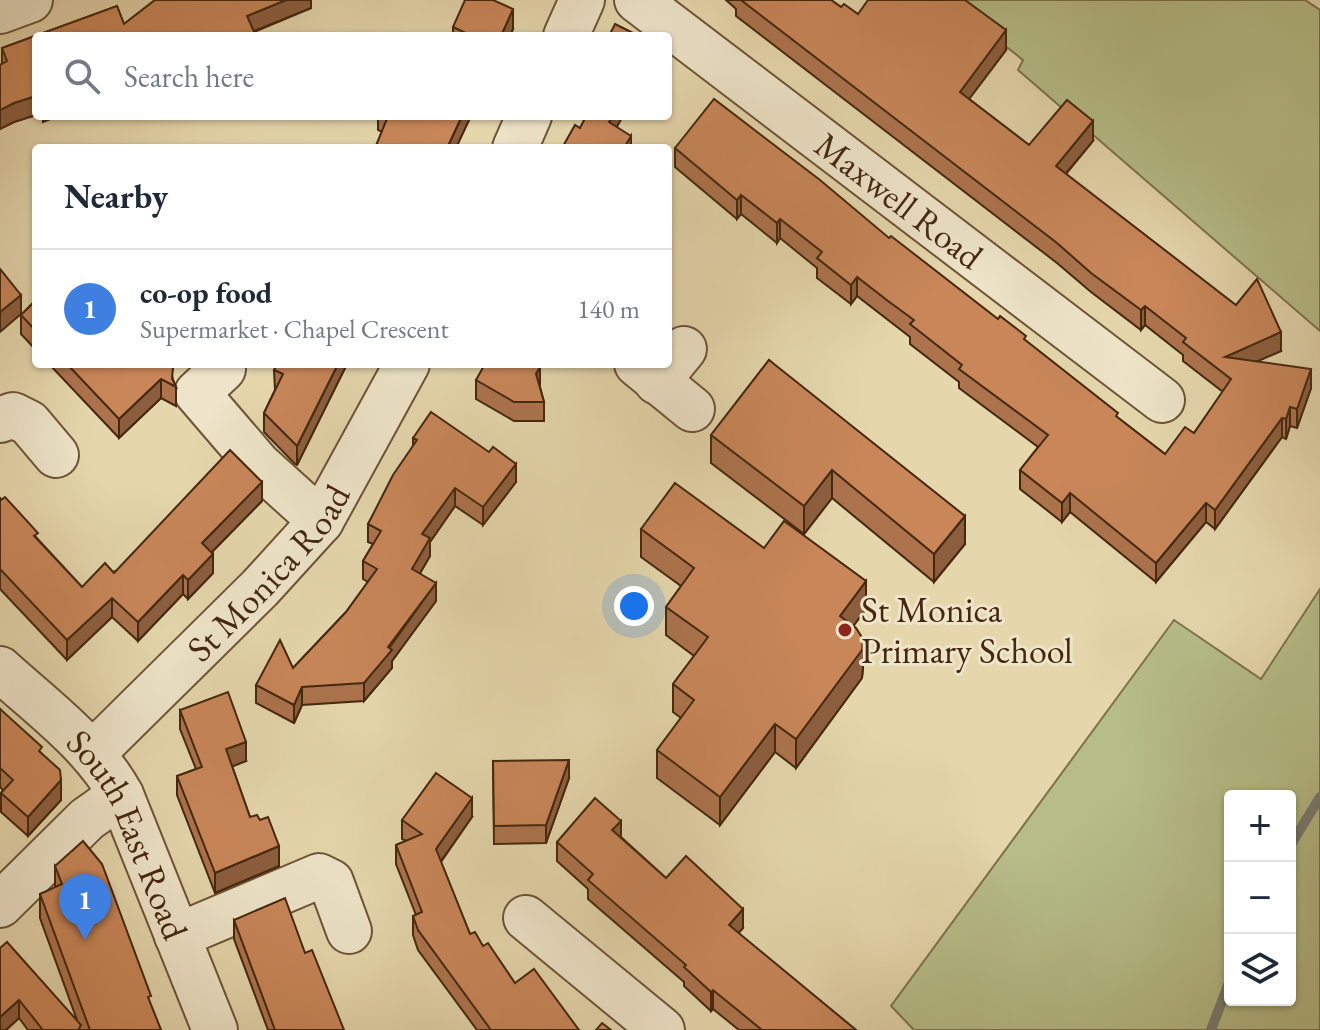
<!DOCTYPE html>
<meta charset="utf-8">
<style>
:root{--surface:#fff;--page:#f2f2f3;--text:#1f2937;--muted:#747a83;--line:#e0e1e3;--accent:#8f2418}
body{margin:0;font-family:"EB Garamond",serif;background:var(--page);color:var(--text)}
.controls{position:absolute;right:24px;bottom:24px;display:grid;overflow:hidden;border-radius:8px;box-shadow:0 2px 6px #0004}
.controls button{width:72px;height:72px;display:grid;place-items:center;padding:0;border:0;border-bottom:2px solid var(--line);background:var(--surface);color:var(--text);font:40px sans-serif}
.you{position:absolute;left:634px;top:606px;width:28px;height:28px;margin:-20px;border:6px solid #fff;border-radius:50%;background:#1a73e8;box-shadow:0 0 0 12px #1a73e833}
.badge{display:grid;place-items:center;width:52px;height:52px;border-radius:50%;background:var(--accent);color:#fff;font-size:26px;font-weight:700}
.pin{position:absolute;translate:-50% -66px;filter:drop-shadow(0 2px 4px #0008)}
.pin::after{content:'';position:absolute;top:42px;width:28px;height:24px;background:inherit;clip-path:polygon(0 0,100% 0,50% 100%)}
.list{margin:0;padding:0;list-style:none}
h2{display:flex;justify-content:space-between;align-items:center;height:104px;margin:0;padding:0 32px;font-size:34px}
h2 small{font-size:26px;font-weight:400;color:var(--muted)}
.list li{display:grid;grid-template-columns:52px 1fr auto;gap:24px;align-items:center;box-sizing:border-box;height:120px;padding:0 32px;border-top:2px solid var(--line)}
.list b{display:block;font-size:30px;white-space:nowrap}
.list p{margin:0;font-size:26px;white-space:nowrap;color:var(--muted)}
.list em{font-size:26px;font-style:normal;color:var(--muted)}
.icon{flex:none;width:44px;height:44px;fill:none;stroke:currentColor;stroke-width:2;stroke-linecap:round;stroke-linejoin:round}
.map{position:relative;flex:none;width:1320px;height:1030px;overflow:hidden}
.search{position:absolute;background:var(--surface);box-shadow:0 2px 6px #0004;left:32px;top:32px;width:640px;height:88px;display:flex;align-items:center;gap:20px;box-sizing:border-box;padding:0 28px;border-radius:8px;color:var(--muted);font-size:30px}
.panel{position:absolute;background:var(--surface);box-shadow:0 2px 6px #0004;left:32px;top:144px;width:640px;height:224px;border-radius:8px}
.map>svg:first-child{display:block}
.green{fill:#b6bd88;stroke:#7e724c;stroke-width:2;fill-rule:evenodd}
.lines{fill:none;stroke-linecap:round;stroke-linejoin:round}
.stream{stroke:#797d73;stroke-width:10}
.minor-casing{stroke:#6d5436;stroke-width:48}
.minor{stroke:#eee4c9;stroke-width:44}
.wall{fill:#ac734d;stroke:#45280f;stroke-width:2}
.shaded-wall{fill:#8c5e3e;stroke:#45280f;stroke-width:2}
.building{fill:#c88659;stroke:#45280f;stroke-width:2}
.poi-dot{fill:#8f2418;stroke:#eee4c9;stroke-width:3}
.labels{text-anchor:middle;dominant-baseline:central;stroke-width:6;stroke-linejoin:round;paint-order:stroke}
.street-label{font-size:36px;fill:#45280f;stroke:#eee4c9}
.poi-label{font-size:36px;fill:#45280f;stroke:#eee4c9;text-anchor:start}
</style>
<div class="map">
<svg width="1320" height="1030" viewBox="0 0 1320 1030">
<rect width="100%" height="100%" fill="#e5d6ac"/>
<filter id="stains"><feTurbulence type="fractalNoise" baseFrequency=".0025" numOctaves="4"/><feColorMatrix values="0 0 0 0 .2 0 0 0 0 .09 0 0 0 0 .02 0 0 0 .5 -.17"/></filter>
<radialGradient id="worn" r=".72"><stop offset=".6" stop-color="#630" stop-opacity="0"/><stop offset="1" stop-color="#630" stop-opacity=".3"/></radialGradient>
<g class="green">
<polygon points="947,0 1305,0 1320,10 1320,331 1018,70 1023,60"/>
<path d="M1320,589V1030H914L891,1006L1174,620L1261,679ZM1290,796V1000H1230V796Z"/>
</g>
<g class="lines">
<g class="stream">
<polyline points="1290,846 1320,797"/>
<polyline points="1211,1030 1230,980"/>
</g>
<defs>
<g id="minor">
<path id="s1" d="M637,0L1162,400"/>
<polyline points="0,11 30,0"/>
<polyline points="566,36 582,0"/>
<polyline points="515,148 529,116"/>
<polyline points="637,364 692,409"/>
<polyline points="223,369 197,393 258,464 321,521"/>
<polyline points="657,382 684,349"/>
<polyline points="0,420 13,415 29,423 56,455"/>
<path id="s2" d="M0,669C43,708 93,744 121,795L215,1030"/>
<path id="s3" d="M93,753L260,588L321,521L407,364"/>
<polyline points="0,905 87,819 121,795"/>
<polyline points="526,918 662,1030"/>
<polyline points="177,936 319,876 331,882 349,931"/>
</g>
</defs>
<use href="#minor" class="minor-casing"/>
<use href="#minor" class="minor"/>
</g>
<g class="wall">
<polygon points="155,0 311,0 311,8 254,32 256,36 36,36 36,115 14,122 0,129 0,65 2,64 2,48 117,6 124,24"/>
<polygon points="726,0 831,0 841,7 858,14 1006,50 969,99 1029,145 1093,141 1066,174 1281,351 1257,361 1311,388 1297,428 1290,426 1286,439 1282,437 1215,529 1206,522 1156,582 1070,512 1062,522 1020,489 1020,470 1038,447 959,388 959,382 910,344 910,337 857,296 851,304 817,278 817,268 780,238 777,243 741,214 737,219 675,167 675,148 889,238 1026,341 1118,418 1165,454 1194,433 1223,392 1183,361 1183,355 1145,325 1141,330 1091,292 1057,263 736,16 736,9"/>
<polygon points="453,27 513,29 510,36 453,36"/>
<polygon points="378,116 471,116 382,132 378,130"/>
<polygon points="36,300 36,350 21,334 21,315"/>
<polygon points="769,360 965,544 934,582 832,498 804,534 711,463 711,435"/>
<polygon points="49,364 171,364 170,365 173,380 176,387 176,406 161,398 119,438"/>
<polygon points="347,364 297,465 295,464 264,432 264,413 275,390 274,370"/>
<polygon points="476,380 540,387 544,402 544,421 514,421 476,399"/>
<polygon points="413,438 516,482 483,525 455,506 430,542 430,556 420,573 436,601 392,661 392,668 364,701 302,705 294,723 256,703 256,685 293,668 346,612 368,582 363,579 363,561 373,544 368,542 368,524 413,446"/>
<polygon points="0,498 82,587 262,501 212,552 213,573 188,599 183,594 138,641 112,617 67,660 0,589"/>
<polygon points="641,529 764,548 866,609 853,626 863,667 862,678 796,768 775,752 720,825 657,778 657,750 681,718 673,712 673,684 694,656 666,635 666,607 681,586 641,557"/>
<polygon points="0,709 42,754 61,800 28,836 1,812 1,793 3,790 0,787"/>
<polygon points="180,710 246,761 232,766 250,817 260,820 279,866 215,893 177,795 177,776 196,769 180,729"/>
<polygon points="493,761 569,778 546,843 494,844"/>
<polygon points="472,817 441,862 470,934 483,946 515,983 579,1030 477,1030 418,950 413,935 413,916 416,915 396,864 396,845 406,841 402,839 402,820"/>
<polygon points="621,837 666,878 743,928 738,933 856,1030 739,1030 713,1009 711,1011 684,986 684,982 588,899 588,889 557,861 557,842"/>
<polygon points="55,866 151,1006 161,1030 28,1030 19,1018 6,1030 0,1030 0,948 77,1020 40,918 40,894 55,888"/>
<polygon points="234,920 344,1030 268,1030 234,939"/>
</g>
<g class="shaded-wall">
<polygon points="286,0 311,0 311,8 247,34 247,16"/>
<polygon points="513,9 513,29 510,36 501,36"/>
<polygon points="1006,30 1006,50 960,111 960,92"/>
<polygon points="36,96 36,115 14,122 0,129 0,110 14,103"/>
<polygon points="43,116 58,116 43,122"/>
<polygon points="462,116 471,116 456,148 447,148"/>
<polygon points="613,116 623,116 609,141 609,122"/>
<polygon points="1093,121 1093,141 1056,185 1056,166"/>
<polygon points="631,136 631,148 624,148"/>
<polygon points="741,195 741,214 737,219 737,200"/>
<polygon points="780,219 780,238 777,243 777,223"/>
<polygon points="857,277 857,296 851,304 851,285"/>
<polygon points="21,295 21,314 0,332 0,312"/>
<polygon points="1145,306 1145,325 1141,330 1141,310"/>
<polygon points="1281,332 1281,351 1226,375 1225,357"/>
<polygon points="338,364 347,364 297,465 297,446"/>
<polygon points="540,367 540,387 536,374"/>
<polygon points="1311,369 1311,388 1297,428 1297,409"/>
<polygon points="161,379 161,398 119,438 119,419"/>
<polygon points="1290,407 1290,426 1286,439 1286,419"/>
<polygon points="1282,418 1282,437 1215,529 1215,510"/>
<polygon points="516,464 516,482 483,525 483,507"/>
<polygon points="832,470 832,498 804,534 804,506"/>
<polygon points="262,482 262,501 202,562 202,543"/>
<polygon points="455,488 455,506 430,542 430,556 412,587 412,569 422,534"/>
<polygon points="1070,493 1070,512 1062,522 1062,503"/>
<polygon points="1206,503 1206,522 1156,582 1156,563"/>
<polygon points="965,516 965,544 934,582 934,554"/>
<polygon points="213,554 213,573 188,599 188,580"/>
<polygon points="183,575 183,594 138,641 138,622"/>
<polygon points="866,581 866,609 840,644 840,616"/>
<polygon points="436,583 436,601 392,661 392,668 364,701 364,683"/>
<polygon points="112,598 112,617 67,660 67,640"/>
<polygon points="863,639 863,667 862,678 796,768 796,739"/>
<polygon points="302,687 302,705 294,723 294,705"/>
<polygon points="775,724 775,752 720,825 720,797"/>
<polygon points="246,742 246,761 226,769 226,749"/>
<polygon points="569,760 569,778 546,843 546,825"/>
<polygon points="61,780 61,800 28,836 28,817"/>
<polygon points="472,798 472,817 436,868 436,849"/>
<polygon points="621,821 621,840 612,830"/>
<polygon points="279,846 279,866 215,893 215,873"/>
<polygon points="743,909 743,928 729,944 729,925"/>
<polygon points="713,990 713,1009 711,1011 711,992"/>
<polygon points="19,1000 19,1018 6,1030 0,1030 0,1017"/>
</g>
<g class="building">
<polygon points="155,0 286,0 247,16 256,36 36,36 36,96 14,103 0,110 0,65 7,61 2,48 117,6 124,24"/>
<polygon points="465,0 493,0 513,9 501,36 472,36 453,27"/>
<polygon points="741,0 831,0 841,7 844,4 858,14 868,0 965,0 1006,30 960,92 1029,145 1067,100 1093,121 1056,166 1236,305 1257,279 1281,332 1225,357 1311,369 1297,409 1290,407 1286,419 1282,418 1215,510 1206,503 1156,563 1070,493 1062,503 1020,470 1048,435 959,369 962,365 910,324 914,320 888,301 857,277 851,285 817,258 822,252 780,219 777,223 741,195 737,200 675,148 714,99 820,180 889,238 891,236 998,319 1000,316 1026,336 1024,339 1118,413 1116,416 1165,454 1185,427 1194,433 1231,379 1183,342 1186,338 1145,306 1141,310 1091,273 1057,243"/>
<polygon points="615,24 639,36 609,36"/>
<polygon points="388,116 462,116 447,148 375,148"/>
<polygon points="586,116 613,116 609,122 631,136 624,148 562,148 575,125 580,128"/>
<polygon points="0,269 21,295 0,312"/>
<polygon points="36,300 36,331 21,315"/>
<polygon points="769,360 965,516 934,554 832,470 804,506 711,435"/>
<polygon points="67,364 169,364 173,368 172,378 176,387 161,379 119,419"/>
<polygon points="277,364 338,364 297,446 264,413 283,374 274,370"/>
<polygon points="485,364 534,364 540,367 536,374 544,402 514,402 476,380"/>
<polygon points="431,412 489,452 493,447 516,464 483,507 455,488 422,534 430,538 412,569 436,583 388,647 392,650 364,683 302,687 294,705 256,685 280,640 293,668 346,612 377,569 363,561 381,531 368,524 393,475 417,440 413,438"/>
<polygon points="230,450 262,482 202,543 213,554 188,580 183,575 138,622 112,598 67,640 0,569 0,498 1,500 5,497 38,533 34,536 82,587 105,563 114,573"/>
<polygon points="675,483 764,548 784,521 866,581 840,616 856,628 863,639 862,650 796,739 775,724 720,797 657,750 694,700 673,684 708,637 666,607 694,568 641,529"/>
<polygon points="228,692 246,742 226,749 250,817 257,815 260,820 268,817 279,846 215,873 177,776 202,767 180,710"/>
<polygon points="0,709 42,747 39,751 60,770 61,780 28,817 1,793 13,780 0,768"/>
<polygon points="569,760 546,825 494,826 493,761"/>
<polygon points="436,773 472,798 436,849 470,934 475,932 483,946 488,943 515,983 534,969 579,1030 491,1030 418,930 413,916 422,912 396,845 422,834 402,820"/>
<polygon points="595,798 621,821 612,830 666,878 686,856 743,909 729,925 856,1030 762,1030 713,990 711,992 684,967 686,965 588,880 593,874 557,842"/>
<polygon points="83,841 102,864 151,996 148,997 161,1030 90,1030 40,894 62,884 55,866"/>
<polygon points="285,898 305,953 312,950 344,1030 275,1030 234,920"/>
<polygon points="7,942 81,1025 78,1030 43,1030 19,1000 0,1017 0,948"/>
<polygon points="602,1023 611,1030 596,1030"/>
</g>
<circle class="poi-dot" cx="845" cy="630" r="8"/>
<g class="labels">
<g class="street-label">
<text stroke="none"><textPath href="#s1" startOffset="330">Maxwell Road</textPath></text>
<text stroke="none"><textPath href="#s3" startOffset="252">St Monica Road</textPath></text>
<text stroke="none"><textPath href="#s2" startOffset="214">South East Road</textPath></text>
</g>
<g class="poi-label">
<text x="861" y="609">St Monica<tspan x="861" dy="41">Primary School</tspan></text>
</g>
</g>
<rect width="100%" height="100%" filter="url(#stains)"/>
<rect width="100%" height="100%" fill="url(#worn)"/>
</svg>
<div class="controls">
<button>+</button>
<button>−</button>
<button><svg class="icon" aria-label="layers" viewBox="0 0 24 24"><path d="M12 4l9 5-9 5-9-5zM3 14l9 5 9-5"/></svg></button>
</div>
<div class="you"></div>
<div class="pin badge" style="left:85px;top:940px;background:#3f7fe0">1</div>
<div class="search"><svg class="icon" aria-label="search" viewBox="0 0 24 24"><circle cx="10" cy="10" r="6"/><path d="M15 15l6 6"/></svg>Search here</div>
<section class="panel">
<h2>Nearby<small></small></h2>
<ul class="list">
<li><span class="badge" style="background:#3f7fe0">1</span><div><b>co-op food</b><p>Supermarket · Chapel Crescent</p></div><em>140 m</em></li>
</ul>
</section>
</div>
